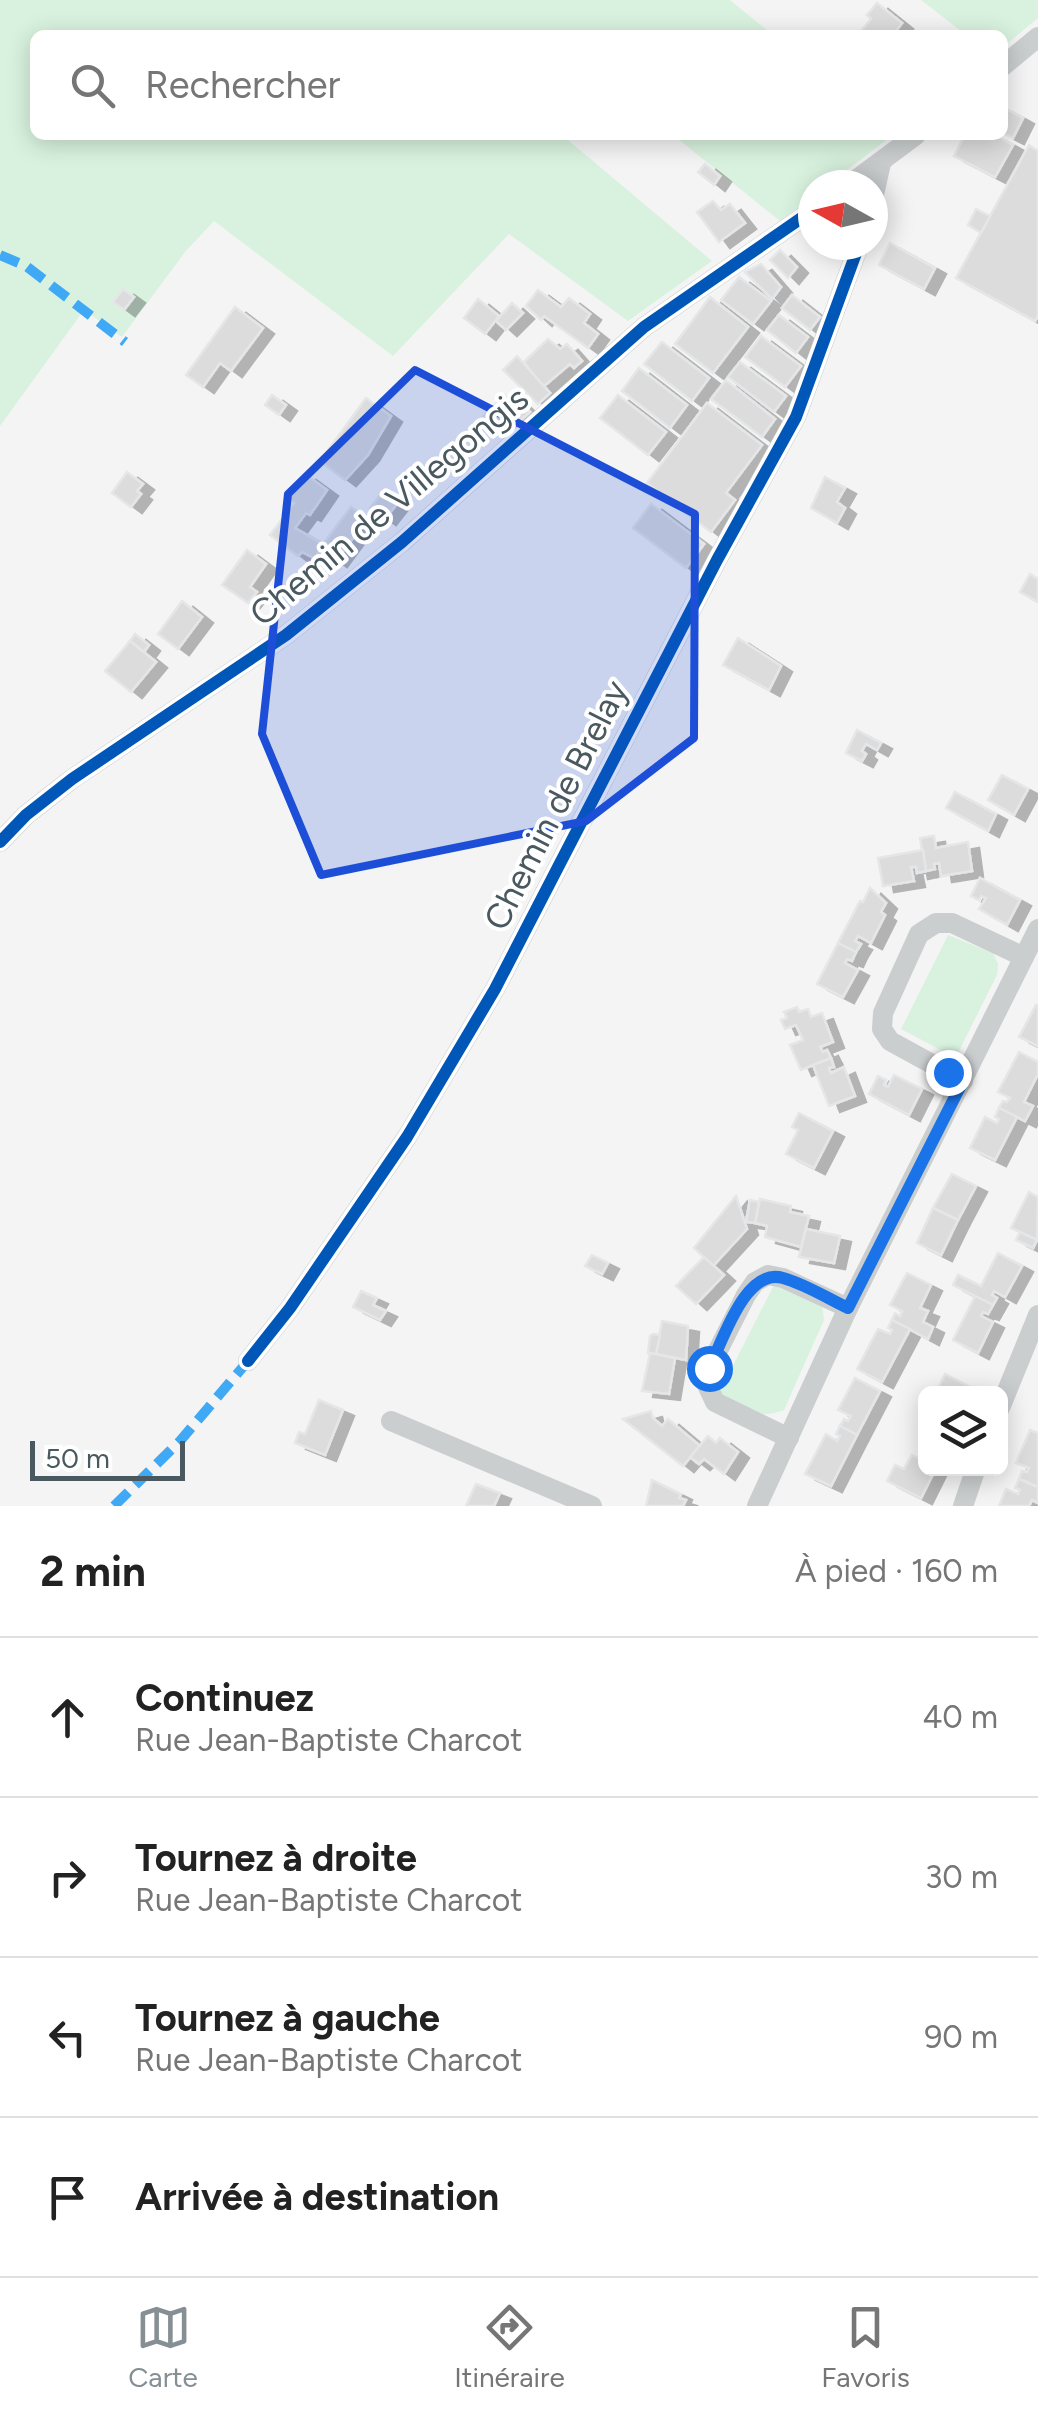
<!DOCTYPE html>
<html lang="fr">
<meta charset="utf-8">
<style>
:root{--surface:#fff;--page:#f2f2f2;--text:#222;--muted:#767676;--line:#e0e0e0;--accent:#868f94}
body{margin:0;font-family:Figtree,sans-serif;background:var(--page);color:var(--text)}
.controls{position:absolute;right:30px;bottom:30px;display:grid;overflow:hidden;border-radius:15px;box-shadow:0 5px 25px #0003}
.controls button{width:90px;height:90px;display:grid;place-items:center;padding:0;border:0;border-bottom:2px solid var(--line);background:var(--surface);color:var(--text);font:50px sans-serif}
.compass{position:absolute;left:798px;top:170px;width:90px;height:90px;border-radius:50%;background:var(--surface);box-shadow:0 5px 25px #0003;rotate:278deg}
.scale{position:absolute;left:30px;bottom:25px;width:155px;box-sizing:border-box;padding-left:10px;border:5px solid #4a5960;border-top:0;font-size:28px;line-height:35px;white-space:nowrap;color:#4a5960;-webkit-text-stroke:8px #fff;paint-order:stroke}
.stop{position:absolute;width:30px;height:30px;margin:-22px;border:8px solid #1a73e8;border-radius:50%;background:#fff}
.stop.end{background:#1a73e8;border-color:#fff;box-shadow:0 2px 10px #0008}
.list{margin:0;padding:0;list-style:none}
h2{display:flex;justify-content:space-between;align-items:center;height:130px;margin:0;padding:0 40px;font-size:42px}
h2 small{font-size:32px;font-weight:400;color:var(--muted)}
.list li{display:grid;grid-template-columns:65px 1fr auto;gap:30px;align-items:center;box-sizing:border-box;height:160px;padding:0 40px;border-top:2px solid var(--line)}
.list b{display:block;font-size:38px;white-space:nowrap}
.list p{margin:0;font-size:32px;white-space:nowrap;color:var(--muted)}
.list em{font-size:32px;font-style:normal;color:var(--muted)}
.icon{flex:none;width:55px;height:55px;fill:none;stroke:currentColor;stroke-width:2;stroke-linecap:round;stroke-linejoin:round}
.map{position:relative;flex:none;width:1038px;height:1506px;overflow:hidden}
.search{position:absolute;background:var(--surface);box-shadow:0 5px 25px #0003;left:30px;right:30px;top:30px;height:110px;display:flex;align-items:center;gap:25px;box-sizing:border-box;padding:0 35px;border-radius:15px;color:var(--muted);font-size:38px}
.sheet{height:770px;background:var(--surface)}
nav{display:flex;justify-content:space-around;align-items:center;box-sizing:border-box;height:140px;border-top:2px solid var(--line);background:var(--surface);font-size:28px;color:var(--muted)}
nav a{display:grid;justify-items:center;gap:5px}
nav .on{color:var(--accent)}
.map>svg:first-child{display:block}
.green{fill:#d9f2df}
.building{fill:#dcdcdd;stroke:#e5e6e7;stroke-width:2.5;filter:url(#shadow)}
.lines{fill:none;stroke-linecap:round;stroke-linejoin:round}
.street{stroke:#cacecf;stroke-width:20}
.quiet{stroke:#3fa9f5;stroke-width:10;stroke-dasharray:20 10;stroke-linecap:butt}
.cycleway-casing{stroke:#fff;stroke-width:19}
.cycleway{stroke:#0057b8;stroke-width:12}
.route{stroke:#1a73e8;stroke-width:12}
.marked{fill:#1d4ed8;fill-opacity:0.2;stroke:#1d4ed8;stroke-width:8;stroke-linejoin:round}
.labels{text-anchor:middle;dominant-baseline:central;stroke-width:8;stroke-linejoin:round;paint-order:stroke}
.street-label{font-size:35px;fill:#4a5960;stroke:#fff}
</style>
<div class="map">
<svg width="1038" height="1506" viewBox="0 0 1038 1506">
<defs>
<filter id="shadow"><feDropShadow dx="11" dy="6" stdDeviation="0" flood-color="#0004"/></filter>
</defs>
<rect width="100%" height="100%" fill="#f4f4f4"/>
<g class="green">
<polygon points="0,0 730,0 773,35 35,35 35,135 562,135 712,261 628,321 509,234 393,356 214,221 185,252 122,337 84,310 0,426"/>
<polygon points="921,0 1038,0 1038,18 1003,47 1003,35 966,35"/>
<polygon points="673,135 893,135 827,185 813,185 813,196 780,221"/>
<polygon points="948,935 993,953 998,964 997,975 958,1053 948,1054 901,1029"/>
<path d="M775,1283L822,1305L824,1320L784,1410C757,1421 743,1408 719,1393Z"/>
</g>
<g class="building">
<polygon points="877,3 902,23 893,35 858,35 871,19 867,15"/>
<polygon points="1003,107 1023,118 1013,138 1003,133"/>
<polygon points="965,135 995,135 1013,145 995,177 954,156"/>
<polygon points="1029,145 1038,151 1038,316 1035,321 956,278"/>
<polygon points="705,164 720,176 714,185 698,172"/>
<polygon points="713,201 721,210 730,204 745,223 719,242 697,212"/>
<polygon points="976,209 990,216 981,233 968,225"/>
<polygon points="890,243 935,268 924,289 879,265"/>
<polygon points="780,250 797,267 788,278 770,260"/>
<polygon points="761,264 781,287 772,299 745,272"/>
<polygon points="739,277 771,301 753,324 721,300"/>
<polygon points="123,289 134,297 124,310 113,302"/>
<polygon points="538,290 561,307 569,298 590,314 584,323 598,334 588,348 544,316 541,320 526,306"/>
<polygon points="792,295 820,317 810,330 782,308"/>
<polygon points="710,297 748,327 713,373 675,344"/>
<polygon points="478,299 499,316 485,334 464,318"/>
<polygon points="512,303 523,313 506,330 496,321"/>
<polygon points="235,307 263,328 231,371 220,363 203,387 186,375"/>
<polygon points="779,315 808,337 796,353 767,330"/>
<polygon points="761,336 801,366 785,387 745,357"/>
<polygon points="548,339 560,349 567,344 582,361 574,368 570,364 543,387 524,362"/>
<polygon points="662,342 709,378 692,401 644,364"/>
<polygon points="517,356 550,393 538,404 503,370"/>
<polygon points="740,362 786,396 774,412 728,377"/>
<polygon points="639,368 687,405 670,428 622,391"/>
<polygon points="726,380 775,419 762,437 711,399"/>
<polygon points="272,395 286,405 279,415 265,405"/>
<polygon points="505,395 516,406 520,402 530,412 503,436 481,419"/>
<polygon points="618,395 666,432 648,455 600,418"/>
<polygon points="366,398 391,416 368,455 345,480 320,461"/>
<polygon points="707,403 762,445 726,493 735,500 711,532 647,483"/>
<polygon points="127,472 143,484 137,491 141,494 131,507 112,493"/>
<polygon points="305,474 327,490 310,515 306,513 295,528 323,544 351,507 367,519 336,561 321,549 314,558 302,552 298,556 270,535 294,503 287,499"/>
<polygon points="825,477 845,488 837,502 845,508 837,523 811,508"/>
<polygon points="381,494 396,505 385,519 370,508"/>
<polygon points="651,504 704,544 686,568 633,528"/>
<polygon points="247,550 266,564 250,587 257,592 248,603 222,585"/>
<polygon points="1030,574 1038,579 1038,602 1020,592"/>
<polygon points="182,601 202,617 178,649 158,634"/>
<polygon points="135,634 149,645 144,652 130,641"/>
<polygon points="738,638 781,666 769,690 723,665"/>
<polygon points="130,641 156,662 131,692 105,671"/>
<polygon points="857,730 881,743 877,750 866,744 862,751 866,754 862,761 846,753"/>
<polygon points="1002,775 1028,789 1014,815 988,800"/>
<polygon points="955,792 996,814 988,831 946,808"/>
<polygon points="934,836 936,848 968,842 972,871 941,876 939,863 934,864 935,869 926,871 920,838"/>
<polygon points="923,850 926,871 917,873 916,867 911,867 914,881 883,886 878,858"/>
<polygon points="980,878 1020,900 1007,925 979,909 986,898 981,896 979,900 971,896"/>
<polygon points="870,888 886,903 881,912 885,915 871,943 858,936 855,941 861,944 856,952 838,943 860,901 863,902"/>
<polygon points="838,943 856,952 852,961 847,959 845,963 858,970 843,997 817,984"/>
<polygon points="1036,1005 1038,1006 1038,1046 1019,1037"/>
<polygon points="797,1007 799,1012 808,1009 811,1017 822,1013 833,1042 820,1047 823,1052 827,1050 831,1058 801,1070 790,1045 803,1040 796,1025 785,1029 781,1020 787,1018 784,1012"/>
<polygon points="1019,1052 1038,1062 1038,1074 1024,1102 1033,1106 1025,1121 999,1108 1003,1101 1007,1102 1010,1098 998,1092"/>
<polygon points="831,1058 834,1067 829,1068 831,1073 844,1067 855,1096 829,1106 813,1065"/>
<polygon points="894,1075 922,1089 909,1115 869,1094 878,1076 886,1080 884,1085 888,1087"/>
<polygon points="999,1108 1017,1117 995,1160 970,1148 985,1117 997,1123 999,1119 995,1117"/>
<polygon points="799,1113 833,1131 814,1168 786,1154 798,1130 792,1127"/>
<polygon points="952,1174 976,1186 958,1220 933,1208"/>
<polygon points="1029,1192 1038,1197 1037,1240 1011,1228"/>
<polygon points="736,1196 747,1229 713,1266 694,1248"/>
<polygon points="760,1199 791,1206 790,1212 809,1216 801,1247 765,1237 767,1226 755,1223"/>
<polygon points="750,1200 759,1202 755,1223 746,1222"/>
<polygon points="933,1208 958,1220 941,1255 917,1243"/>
<polygon points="806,1229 840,1236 834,1263 799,1257"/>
<polygon points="1020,1232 1037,1240 1033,1248 1016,1240"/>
<polygon points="998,1253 1022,1266 1005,1297 994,1291 992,1295 997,1298 993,1305 953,1285 958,1275 981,1286"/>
<polygon points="592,1255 608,1263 602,1274 585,1266"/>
<polygon points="704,1257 724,1275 696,1304 676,1286"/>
<polygon points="907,1273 931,1285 920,1308 928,1311 923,1322 933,1327 928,1339 892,1320 895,1313 900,1316 902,1311 890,1305"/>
<polygon points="361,1291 377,1298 373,1305 386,1311 380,1320 353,1307"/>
<polygon points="975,1296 993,1305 988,1314 983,1312 981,1316 993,1322 978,1353 953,1340"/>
<polygon points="892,1320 910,1329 882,1382 857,1369 878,1329 890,1334 892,1330 888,1328"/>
<polygon points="662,1321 688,1326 686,1360 656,1354"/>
<polygon points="653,1334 660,1335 656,1354 648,1353 650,1336"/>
<polygon points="650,1353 675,1358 669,1394 642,1391"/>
<polygon points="945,1374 970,1387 966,1394 936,1394"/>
<polygon points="855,1378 880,1391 857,1435 840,1426 844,1419 848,1421 851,1416 838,1410"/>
<polygon points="319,1400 343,1410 325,1455 295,1443 299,1432 305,1434"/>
<polygon points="651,1411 653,1418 662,1426 668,1419 700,1446 683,1466 623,1419"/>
<polygon points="840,1426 857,1435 831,1486 805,1474 826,1434 837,1441 840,1436 836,1434"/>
<polygon points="1030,1430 1038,1433 1038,1487 1019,1479 1022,1471 1027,1472 1029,1468 1016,1463"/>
<polygon points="708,1436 716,1443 720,1438 738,1452 724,1474 704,1459 699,1464 690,1457"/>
<polygon points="912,1455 926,1462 926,1468 936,1468 921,1498 887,1481 895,1465 904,1469"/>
<polygon points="1019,1479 1038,1487 1038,1503 1032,1500 1029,1506 999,1506 1006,1489 1018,1494 1020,1490 1015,1488"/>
<polygon points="652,1480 681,1494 679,1498 686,1500 683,1506 646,1506"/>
<polygon points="476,1484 500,1493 494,1506 466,1506"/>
</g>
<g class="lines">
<g class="street">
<polyline points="1003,66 1038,37"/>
<polyline points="849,185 916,135"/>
<polyline points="873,199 881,163"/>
<polyline points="0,842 26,815 72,779 286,635 402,542 644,327 813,210"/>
<polyline points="963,1081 890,1041 882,1029 883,1013 919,934 936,923 952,923 1024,957"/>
<polyline points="248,1361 290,1308 407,1137 495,989 717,560 796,417 859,245"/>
<polyline points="1000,1408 1038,1315"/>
<polyline points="391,1421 592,1506"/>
<polyline points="789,1438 715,1402 707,1385 709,1368 746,1295 755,1282 768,1275 783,1278 848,1308"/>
<polyline points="757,1506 848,1308 1038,929"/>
<polyline points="963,1506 976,1468"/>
</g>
<g class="quiet">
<polyline points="0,255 26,266 125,342"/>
<polyline points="114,1506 180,1441 248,1361"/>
</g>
<defs>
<g id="cycleway">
<polyline points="0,842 26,815 72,779 286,635 402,542 644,327 813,210"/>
<polyline points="248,1361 290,1308 407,1137 495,989 717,560 796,417 859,245"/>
</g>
</defs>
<use href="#cycleway" class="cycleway-casing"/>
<use href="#cycleway" class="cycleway"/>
</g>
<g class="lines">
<path class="route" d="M709,1368C723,1341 745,1267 783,1278C805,1284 827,1298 848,1308L963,1081L948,1072"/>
</g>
<path class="marked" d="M415,370L695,514L694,738L586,821L321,875L262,734L288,494Z"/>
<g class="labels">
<g class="street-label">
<text transform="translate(389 506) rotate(-40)">Chemin de Villegongis</text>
<text transform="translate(556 805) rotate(-63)">Chemin de Brelay</text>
</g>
</g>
</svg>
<div class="controls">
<button><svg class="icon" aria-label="layers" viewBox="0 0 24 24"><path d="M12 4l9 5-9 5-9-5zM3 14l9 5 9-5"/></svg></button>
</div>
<svg class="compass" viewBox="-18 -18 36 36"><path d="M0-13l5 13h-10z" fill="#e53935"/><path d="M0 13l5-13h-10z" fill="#767676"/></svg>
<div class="scale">50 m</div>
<div class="stop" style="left:709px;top:1368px"></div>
<div class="stop end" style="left:948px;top:1072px"></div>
<div class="search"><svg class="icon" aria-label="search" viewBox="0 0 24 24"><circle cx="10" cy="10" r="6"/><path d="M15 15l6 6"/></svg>Rechercher</div>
</div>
<section class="sheet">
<h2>2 min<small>À pied · 160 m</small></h2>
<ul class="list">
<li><svg class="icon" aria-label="ahead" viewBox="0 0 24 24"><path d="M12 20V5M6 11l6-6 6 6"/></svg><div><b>Continuez</b><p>Rue Jean-Baptiste Charcot</p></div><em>40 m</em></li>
<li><svg class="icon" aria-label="right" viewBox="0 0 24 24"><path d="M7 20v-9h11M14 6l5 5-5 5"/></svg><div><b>Tournez à droite</b><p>Rue Jean-Baptiste Charcot</p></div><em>30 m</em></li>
<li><svg class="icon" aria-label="left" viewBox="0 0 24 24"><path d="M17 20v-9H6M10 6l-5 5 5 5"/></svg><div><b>Tournez à gauche</b><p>Rue Jean-Baptiste Charcot</p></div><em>90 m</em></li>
<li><svg class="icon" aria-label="arrive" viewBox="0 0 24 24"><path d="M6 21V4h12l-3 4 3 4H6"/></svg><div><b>Arrivée à destination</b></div></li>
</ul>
</section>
<nav>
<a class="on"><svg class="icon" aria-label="map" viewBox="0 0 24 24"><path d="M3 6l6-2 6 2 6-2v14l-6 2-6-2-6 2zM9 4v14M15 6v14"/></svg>Carte</a>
<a><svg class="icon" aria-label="directions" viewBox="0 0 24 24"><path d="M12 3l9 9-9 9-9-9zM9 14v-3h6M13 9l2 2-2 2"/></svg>Itinéraire</a>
<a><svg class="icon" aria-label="saved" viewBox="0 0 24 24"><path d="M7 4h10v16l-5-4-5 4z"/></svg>Favoris</a>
</nav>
